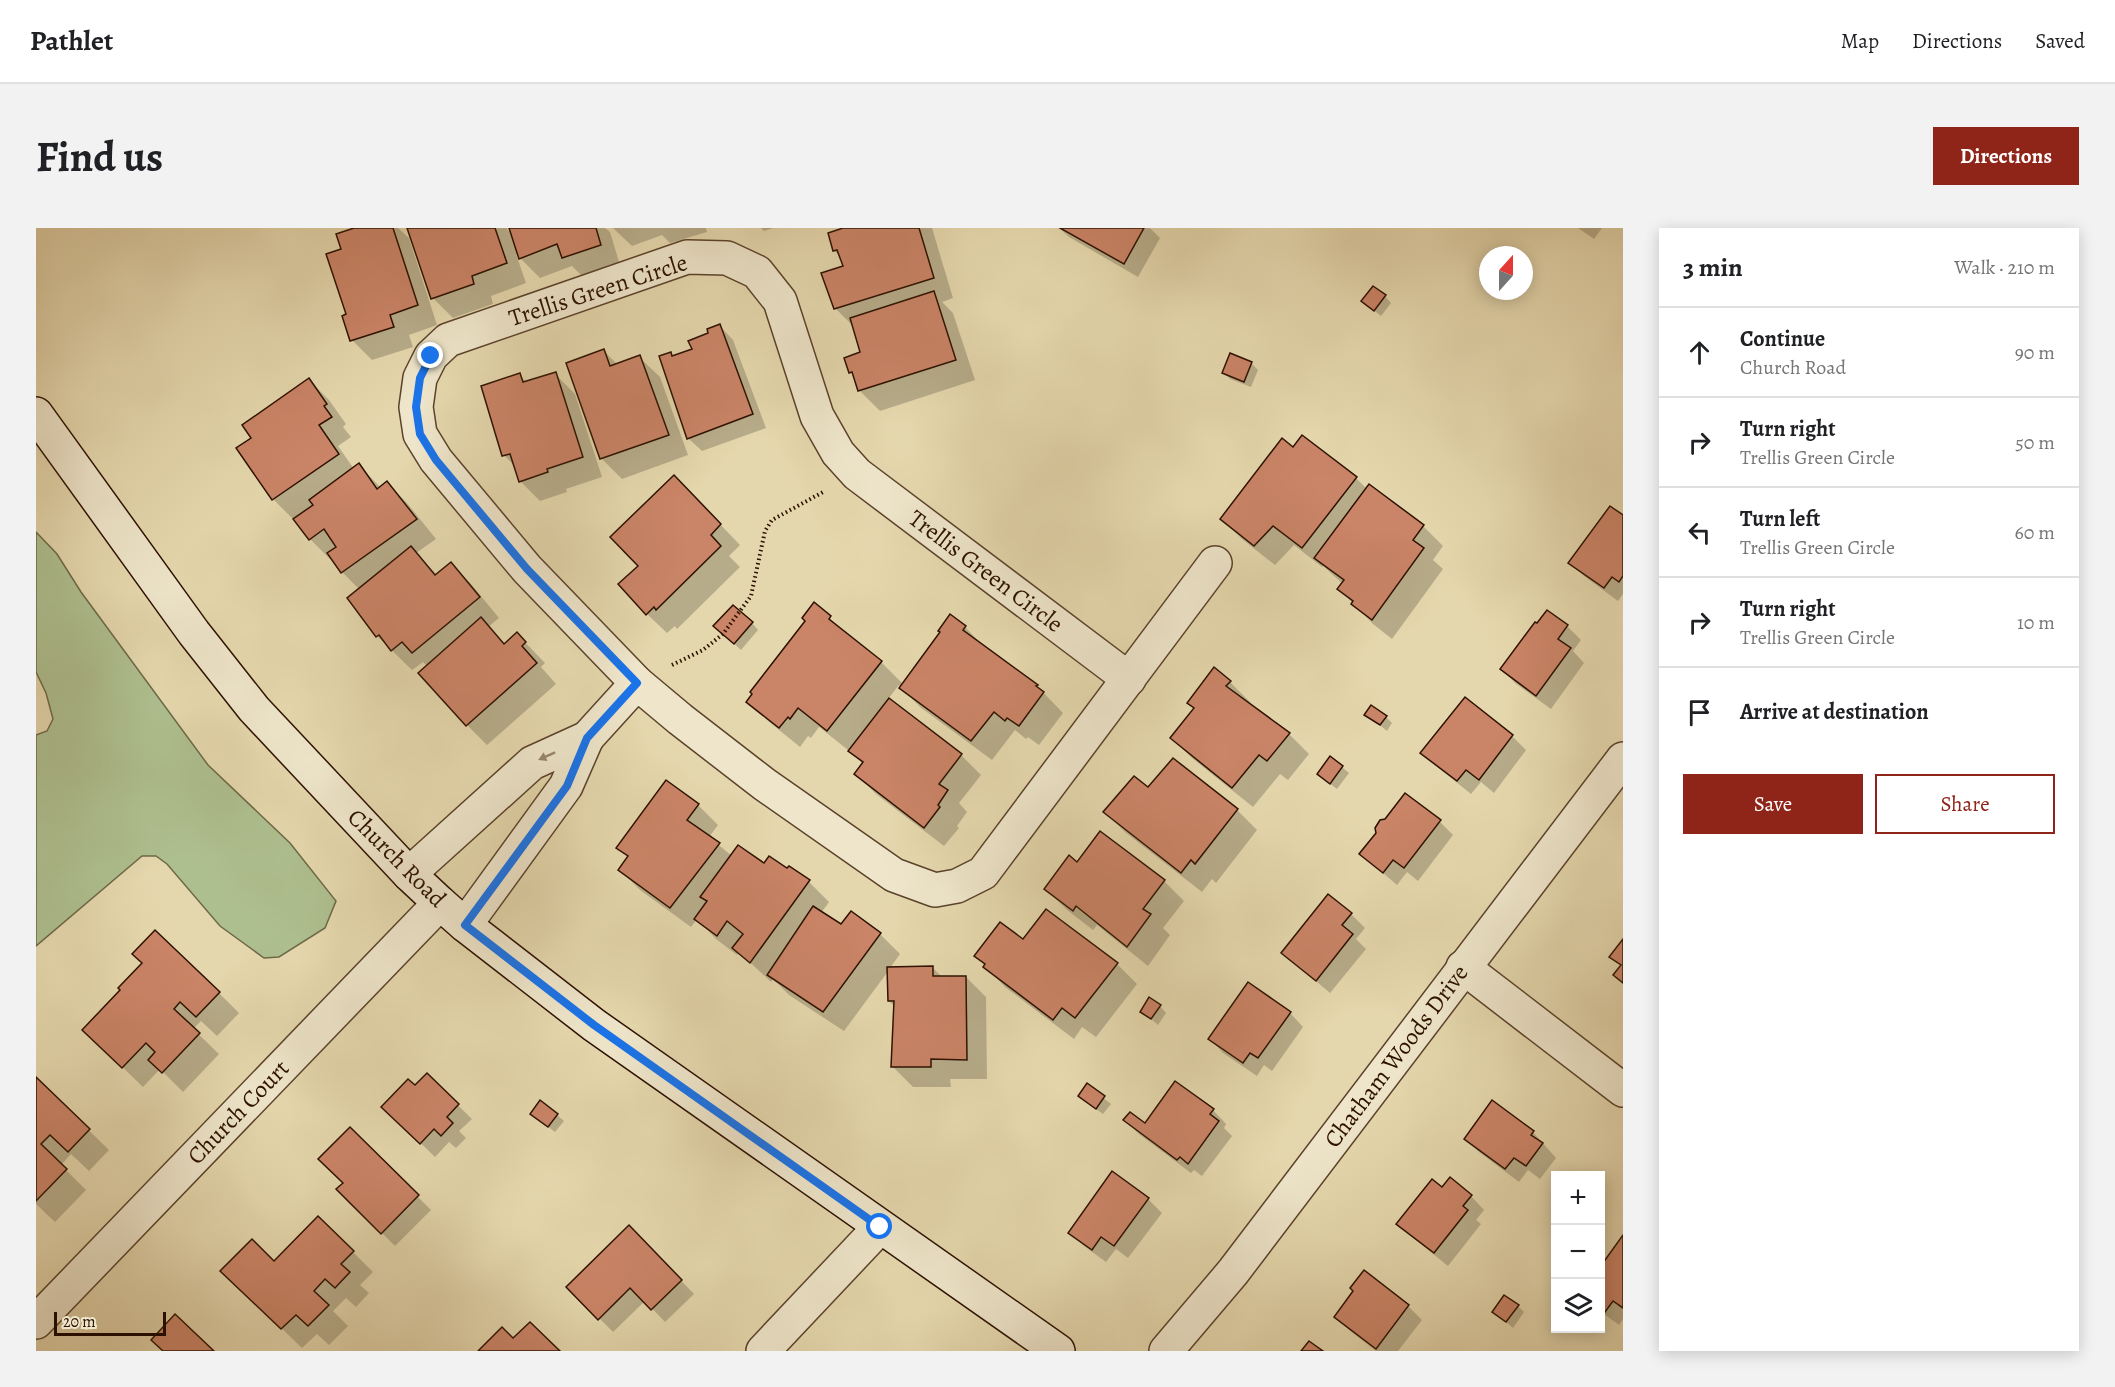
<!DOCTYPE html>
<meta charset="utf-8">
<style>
:root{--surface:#fff;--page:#f2f2f2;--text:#202124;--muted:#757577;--line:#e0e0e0;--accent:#8f2418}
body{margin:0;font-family:Alegreya,serif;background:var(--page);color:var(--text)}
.controls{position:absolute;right:18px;bottom:18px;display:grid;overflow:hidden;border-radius:0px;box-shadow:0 3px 15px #0003}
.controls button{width:54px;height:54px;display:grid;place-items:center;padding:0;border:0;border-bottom:2px solid var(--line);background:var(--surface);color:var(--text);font:30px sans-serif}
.compass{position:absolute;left:1443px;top:18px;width:54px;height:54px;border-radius:50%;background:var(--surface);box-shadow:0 3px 15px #0003;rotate:21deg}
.scale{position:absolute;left:18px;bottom:15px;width:112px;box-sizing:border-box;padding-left:6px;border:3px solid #2d1100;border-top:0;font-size:16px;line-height:21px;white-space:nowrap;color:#2d1100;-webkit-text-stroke:4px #eee5ca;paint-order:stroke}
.stop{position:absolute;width:18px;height:18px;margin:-14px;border:4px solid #1a73e8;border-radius:50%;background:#fff}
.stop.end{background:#1a73e8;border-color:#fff;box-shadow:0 2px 6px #0008}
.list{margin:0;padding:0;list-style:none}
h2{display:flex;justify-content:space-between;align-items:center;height:78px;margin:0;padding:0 24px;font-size:26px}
h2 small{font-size:20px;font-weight:400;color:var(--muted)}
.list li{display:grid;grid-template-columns:39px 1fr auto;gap:18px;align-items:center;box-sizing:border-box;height:90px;padding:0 24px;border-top:2px solid var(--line)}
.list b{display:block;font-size:22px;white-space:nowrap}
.list p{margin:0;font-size:20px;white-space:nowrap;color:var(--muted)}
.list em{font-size:20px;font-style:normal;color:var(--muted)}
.actions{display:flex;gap:12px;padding:18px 24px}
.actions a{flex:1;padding:14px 0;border:2px solid var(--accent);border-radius:0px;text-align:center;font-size:21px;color:var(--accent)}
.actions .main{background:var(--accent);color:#fff}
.icon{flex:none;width:33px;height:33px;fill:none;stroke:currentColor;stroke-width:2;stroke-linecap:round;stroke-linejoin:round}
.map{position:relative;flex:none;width:1587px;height:1123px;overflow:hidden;border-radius:0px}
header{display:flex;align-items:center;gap:36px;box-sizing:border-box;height:84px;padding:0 30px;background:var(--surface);border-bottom:2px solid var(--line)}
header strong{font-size:28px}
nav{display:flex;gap:33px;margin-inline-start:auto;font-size:21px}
.intro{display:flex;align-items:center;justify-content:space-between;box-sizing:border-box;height:144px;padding:0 36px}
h1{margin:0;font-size:42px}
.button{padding:15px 27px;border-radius:0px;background:var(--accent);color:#fff;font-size:21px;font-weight:700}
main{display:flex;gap:36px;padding:0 36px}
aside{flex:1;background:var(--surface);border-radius:0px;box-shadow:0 3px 15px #0003}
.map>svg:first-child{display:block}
.green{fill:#aebf8f;stroke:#6e6848;stroke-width:1.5}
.shadow{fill:#0003}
.building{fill:#ca8467;stroke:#2d1100;stroke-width:1.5}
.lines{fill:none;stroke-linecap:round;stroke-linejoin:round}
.street-casing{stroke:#5b422b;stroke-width:36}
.secondary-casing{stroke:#2d1100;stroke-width:36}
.path{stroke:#2d1100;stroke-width:4;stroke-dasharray:1.5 3;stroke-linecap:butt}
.street{stroke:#eee5ca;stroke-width:33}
.secondary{stroke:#eee5ca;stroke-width:33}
.oneway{fill:#97866f}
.route{stroke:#1a73e8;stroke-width:8}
.labels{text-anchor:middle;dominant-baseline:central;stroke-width:4.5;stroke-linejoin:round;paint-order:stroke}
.street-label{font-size:24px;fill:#2d1100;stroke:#eee5ca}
</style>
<header>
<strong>Pathlet</strong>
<nav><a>Map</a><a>Directions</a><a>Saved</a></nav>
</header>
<div class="intro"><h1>Find us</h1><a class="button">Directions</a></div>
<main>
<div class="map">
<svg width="1587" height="1123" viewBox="0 0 1587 1123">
<rect width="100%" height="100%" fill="#e5d7ad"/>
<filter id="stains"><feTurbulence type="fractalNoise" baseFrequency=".00333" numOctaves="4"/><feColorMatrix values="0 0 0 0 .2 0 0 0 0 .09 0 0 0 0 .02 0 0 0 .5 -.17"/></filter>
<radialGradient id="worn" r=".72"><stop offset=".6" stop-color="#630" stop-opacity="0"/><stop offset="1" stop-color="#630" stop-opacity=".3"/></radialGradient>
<polygon class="green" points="0,304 21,326 45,364 172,537 254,615 300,673 289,700 243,729 228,730 184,698 131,636 120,628 106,628 0,718 0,507 11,503 17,491 10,465 0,444"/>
<g class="shadow">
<polygon points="322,0 362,0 373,10 401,97 373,107 377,119 336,132 316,112 311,87 307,22"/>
<polygon points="373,0 471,0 472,3 475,2 474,0 569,0 574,4 584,37 547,49 536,38 504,50 480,26 490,55 455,68 457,76 417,90 397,70"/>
<polygon points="577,0 670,0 671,4 634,15 626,7 596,18"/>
<polygon points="725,0 737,0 728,3"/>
<polygon points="812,0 896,0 917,70 906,74 917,85 939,152 844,183 824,163 819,148 814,144 826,124 818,99 799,80 808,38 805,30 798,22"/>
<polygon points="1023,0 1114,0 1124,10 1102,49 1033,9"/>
<polygon points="1542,0 1566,0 1558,11"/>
<polygon points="1349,68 1355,75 1345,88 1334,79"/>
<polygon points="684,98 697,112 730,200 666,223 652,210 635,126 638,129 658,122"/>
<polygon points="568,123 582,137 603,129 624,149 652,227 586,251 566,231 531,136"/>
<polygon points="1195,127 1216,136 1222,142 1215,159 1194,151 1188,144"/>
<polygon points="519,146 539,166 566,249 530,261 531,264 504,273 484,253 480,240 468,227 483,147 491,155"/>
<polygon points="273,152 293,172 310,196 307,199 315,209 302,218 318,241 323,237 345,260 351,255 371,275 400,311 380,325 401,347 415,336 435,356 463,390 452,399 470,417 481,406 509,435 505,439 520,456 451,517 431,497 392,439 387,434 376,442 341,408 324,362 306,344 296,330 294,331 274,311 259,290 257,291 237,271 202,220 217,211"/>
<polygon points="1257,221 1320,250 1331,261 1334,258 1387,298 1407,318 1397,332 1407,341 1356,411 1337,396 1303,361 1307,356 1287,338 1286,339 1258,317 1239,337 1206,311 1186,291"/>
<polygon points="658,269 704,317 693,328 704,339 641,401 639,398 631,405 611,386 604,338"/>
<polygon points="1587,289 1587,366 1582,373 1548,348 1534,335"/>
<polygon points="778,377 813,409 845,434 867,456 929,399 949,420 1001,458 1027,485 1003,517 992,509 990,511 979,502 956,532 884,479 863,457 852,471 925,527 945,547 923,575 931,584 921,598 923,600 908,618 840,566 820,546 827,536 812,522 783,499 775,510 772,508 764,519 732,493 712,473 771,393"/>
<polygon points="1511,384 1531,398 1545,412 1537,423 1548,435 1515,481 1479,455 1466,441"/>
<polygon points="716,395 722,402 705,422 686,404"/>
<polygon points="1194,454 1214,474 1212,476 1253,506 1273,526 1252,552 1244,546 1217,579 1156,530 1136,510"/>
<polygon points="1429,471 1476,508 1490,522 1458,565 1445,554 1435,566 1400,538 1386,525"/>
<polygon points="1330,486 1350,489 1356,495 1351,503"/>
<polygon points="1295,530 1313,545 1301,561 1289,552"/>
<polygon points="662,577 682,597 673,609 696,628 752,642 754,640 773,654 793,674 785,685 806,698 844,706 864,726 854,740 897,740 906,749 930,749 950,769 951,851 914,851 915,859 877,859 856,838 859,779 853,773 853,742 808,803 753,767 737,751 735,754 703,724 701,727 680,711 661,691 655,699 604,662 584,642 593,630 582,620"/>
<polygon points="1201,582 1221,602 1180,655 1176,651 1166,664 1089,604 1069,584"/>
<polygon points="1404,594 1417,607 1382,653 1371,644 1361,657 1325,626"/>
<polygon points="1041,636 1128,653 1148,673 1127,700 1134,707 1112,738 1061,697 1057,702 1030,681 1010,661"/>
<polygon points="1315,686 1329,700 1320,711 1330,721 1294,765 1247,725"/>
<polygon points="940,728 1081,736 1101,756 1060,809 1046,799 1038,811 969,759"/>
<polygon points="107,735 183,765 203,785 181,808 165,793 157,801 183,826 147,864 124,841 107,859 48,802 86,762"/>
<polygon points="1124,778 1130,785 1122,797 1106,783"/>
<polygon points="1254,785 1267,799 1236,843 1228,837 1221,848 1187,825 1174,811"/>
<polygon points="391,847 436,891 423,903 430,910 420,920 413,914 399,929 348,879 379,859"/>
<polygon points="0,851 73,922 53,943 35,926 25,937 50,962 19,994 0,976"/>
<polygon points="1051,857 1075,876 1067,886 1050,874"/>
<polygon points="1177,882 1190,896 1188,900 1196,908 1166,948 1158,942 1155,945 1103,906 1089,892 1109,897"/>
<polygon points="521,887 528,893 519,904 503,892"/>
<polygon points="314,901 395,982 359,1018 302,961 309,955"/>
<polygon points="1497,904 1520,930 1504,951 1492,942 1483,954 1443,924 1430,911"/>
<polygon points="1406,961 1435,968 1448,982 1440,992 1445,996 1412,1038 1376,1009 1362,996"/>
<polygon points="1112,971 1126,985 1092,1030 1080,1021 1070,1034 1048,1018 1034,1005"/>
<polygon points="593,999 658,1066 629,1094 609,1073 577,1104 532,1059"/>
<polygon points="1587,1010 1587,1091 1583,1097 1564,1083 1564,1041"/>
<polygon points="317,1024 337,1044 324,1057 333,1065 320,1079 310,1070 297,1083 312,1098 293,1117 281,1106 266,1120 207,1063 238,1035"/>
<polygon points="1319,1063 1372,1078 1386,1092 1362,1123 1340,1123 1313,1102 1300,1089"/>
<polygon points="1482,1078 1488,1084 1477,1100 1458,1084"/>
</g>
<g class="building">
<polygon points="318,0 357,0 382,77 354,87 358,99 314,113 306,88 310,86 290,26 305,21 300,6"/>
<polygon points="371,0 459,0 471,35 436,48 438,56 395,71"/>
<polygon points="473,0 560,0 565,17 526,30 521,16 483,31"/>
<polygon points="807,0 883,0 898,50 798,81 785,45 807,38 801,22 797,23 792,5"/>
<polygon points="1024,0 1108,0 1088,36"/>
<polygon points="1337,58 1350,67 1338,83 1325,73"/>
<polygon points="898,63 920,132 822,163 816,144 813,145 808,130 824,124 814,90"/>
<polygon points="684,96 717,186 651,211 623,128 635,124 636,128 656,121 652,113 672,105 671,101"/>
<polygon points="568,121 574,138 604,127 633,207 564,231 530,135"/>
<polygon points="1194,125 1216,134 1208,154 1186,145"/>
<polygon points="520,144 547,229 511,241 512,244 483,254 474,226 466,228 445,158 484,145 487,154"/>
<polygon points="273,150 291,176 288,178 296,189 283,197 303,226 236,272 200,220 215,210 206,197"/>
<polygon points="1266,207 1321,249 1266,320 1237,298 1218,318 1184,291 1246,210 1257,219"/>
<polygon points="323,235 341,261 351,253 381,291 305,345 291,325 300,319 288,301 273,312 257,291 277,277 273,272"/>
<polygon points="638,247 685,296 675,307 685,318 620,382 618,379 610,387 582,356 602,338 574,309"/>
<polygon points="1333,256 1388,297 1377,312 1388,320 1336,392 1315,376 1317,373 1301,361 1308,352 1278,330"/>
<polygon points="1574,278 1587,287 1587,348 1583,354 1576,349 1568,360 1532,335"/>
<polygon points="375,318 399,347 415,334 444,369 376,425 366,414 355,423 343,407 340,409 311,370"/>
<polygon points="778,374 795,388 793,391 846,433 791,503 762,480 754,491 752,489 743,500 710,474 716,466 714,464 769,393 766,390"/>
<polygon points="697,377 717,394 698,416 677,398"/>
<polygon points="1511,382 1532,397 1522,411 1535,420 1500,468 1464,441 1499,394 1501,395"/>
<polygon points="914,386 930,398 927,402 1002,457 1000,458 1008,464 983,498 971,490 969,493 958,484 935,513 863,460 904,404 902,403"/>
<polygon points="445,389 468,416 481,404 490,414 486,418 501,435 430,498 382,445"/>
<polygon points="1178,439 1195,453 1190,458 1254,505 1231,533 1223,527 1196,560 1134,510 1158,480 1151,475"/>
<polygon points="1429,469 1477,507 1443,552 1430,542 1421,553 1384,525"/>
<polygon points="853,470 926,526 903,556 912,562 902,577 904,579 888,600 818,546 827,534 812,523"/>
<polygon points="1335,477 1351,488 1344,497 1328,487"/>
<polygon points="1294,528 1307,538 1294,556 1281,546"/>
<polygon points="1137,530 1202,581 1159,636 1155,632 1145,645 1067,584 1098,548 1112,559"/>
<polygon points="630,552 663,576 651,592 684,615 634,680 582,642 592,628 580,620"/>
<polygon points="1369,565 1405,592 1368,640 1357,632 1347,645 1323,626 1340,605 1339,600 1344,592 1349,591"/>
<polygon points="1064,603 1129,652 1107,681 1115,686 1091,719 1040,678 1037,683 1008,661 1033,627 1041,634"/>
<polygon points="702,617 728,635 733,628 751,640 753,638 774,652 714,735 696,720 707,706 691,693 681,708 658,691 671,673 664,669"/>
<polygon points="1292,666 1316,685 1306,697 1317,706 1280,753 1245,725"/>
<polygon points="777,678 805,696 815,683 845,705 787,784 731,747"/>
<polygon points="1010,681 1082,735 1039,790 1026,780 1017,792 947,739 949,736 938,728 964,694 987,711"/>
<polygon points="119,702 184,764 160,789 144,774 138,781 164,805 126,845 112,832 119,824 110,815 86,840 46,802 84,762 82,760 106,735 96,726"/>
<polygon points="1587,711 1587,755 1577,747 1585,737 1573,729"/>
<polygon points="897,738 897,748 930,748 931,832 895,831 895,839 855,839 858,773 852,773 851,739"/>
<polygon points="1212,754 1255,784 1222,830 1214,825 1207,835 1172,811"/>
<polygon points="1113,769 1125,777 1115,791 1104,784"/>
<polygon points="391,845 423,876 411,889 417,895 405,908 398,901 384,916 345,879 372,851 379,857"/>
<polygon points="0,849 54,901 32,924 14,907 5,916 31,941 0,973"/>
<polygon points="1139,853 1178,881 1174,886 1183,893 1152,936 1144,929 1141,932 1087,892 1094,884 1109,895"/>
<polygon points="1051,855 1069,868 1060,881 1042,868"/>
<polygon points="504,872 522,886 512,899 494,886"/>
<polygon points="1456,872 1498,903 1495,907 1507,915 1490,938 1478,930 1469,941 1428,911"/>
<polygon points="314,899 383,967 345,1006 300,961 307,955 282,931"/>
<polygon points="1076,943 1113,970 1078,1018 1065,1009 1056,1022 1032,1005"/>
<polygon points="1414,949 1436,967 1427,978 1432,982 1398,1025 1360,996 1396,951 1406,959"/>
<polygon points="282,988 318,1023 305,1036 314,1044 299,1060 289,1051 278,1063 293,1077 272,1098 260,1087 245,1101 184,1043 216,1011 238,1033"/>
<polygon points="593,997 646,1052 615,1082 594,1060 562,1092 530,1059"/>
<polygon points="1587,1007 1587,1080 1577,1073 1569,1084 1564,1081 1564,1039"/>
<polygon points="1328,1042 1373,1077 1340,1121 1298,1089 1317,1063 1314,1060"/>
<polygon points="1468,1067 1483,1077 1470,1094 1456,1084"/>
<polygon points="139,1086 178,1123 127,1123 115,1112"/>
<polygon points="494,1094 524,1123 442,1123 466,1099 477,1110"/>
<polygon points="1273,1113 1287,1123 1265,1123"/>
</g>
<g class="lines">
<defs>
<g id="street">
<polyline points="601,455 491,341 400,232 384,206 380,179 384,150 395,128 412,112 651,29 691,30 721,44 744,73 781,188 802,225 821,246 1093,451"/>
<polyline points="551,510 601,455 644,491 728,556 858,647 899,662 921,658 947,645 1179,335"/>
<polyline points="373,646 496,535 551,510 530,558 429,697"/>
<polyline points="1427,739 1587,862"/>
<polyline points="0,1094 404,675"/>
<polyline points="727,1123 844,999"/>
<polyline points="1130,1123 1197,1044 1587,531"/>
</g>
<polyline id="secondary" points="0,186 158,405 218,481 373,646 404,675 429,697 558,797 1022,1123"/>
</defs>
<use href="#street" class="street-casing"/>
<use href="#secondary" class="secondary-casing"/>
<polyline class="path" points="636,437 667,422 687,406 715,368 729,303 736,292 789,263"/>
<use href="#street" class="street"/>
<use href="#secondary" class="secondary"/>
</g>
<defs><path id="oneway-solid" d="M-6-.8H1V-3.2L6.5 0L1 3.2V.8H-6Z" transform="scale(1.5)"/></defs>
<use class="oneway" href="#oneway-solid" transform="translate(511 528) rotate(156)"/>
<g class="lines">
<polyline class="route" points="395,128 384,150 380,179 384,206 400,232 491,341 601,455 551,510 531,558 429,697 558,797 844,999"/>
</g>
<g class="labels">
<g class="street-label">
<text transform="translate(562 62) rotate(-18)">Trellis Green Circle</text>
<text transform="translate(950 343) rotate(37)">Trellis Green Circle</text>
<text transform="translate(361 630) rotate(45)">Church Road</text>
<text transform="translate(1360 828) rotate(-53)">Chatham Woods Drive</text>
<text transform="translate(202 884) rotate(-46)">Church Court</text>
</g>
</g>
<rect width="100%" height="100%" filter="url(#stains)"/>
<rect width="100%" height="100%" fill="url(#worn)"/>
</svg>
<div class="controls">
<button>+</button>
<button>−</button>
<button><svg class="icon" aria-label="layers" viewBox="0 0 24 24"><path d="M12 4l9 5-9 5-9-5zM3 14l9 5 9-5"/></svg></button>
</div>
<svg class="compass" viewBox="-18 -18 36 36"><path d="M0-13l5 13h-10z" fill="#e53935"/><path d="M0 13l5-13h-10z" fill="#757577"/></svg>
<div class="scale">20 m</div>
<div class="stop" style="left:844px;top:999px"></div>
<div class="stop end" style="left:395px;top:128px"></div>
</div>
<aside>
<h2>3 min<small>Walk · 210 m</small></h2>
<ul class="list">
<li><svg class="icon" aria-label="ahead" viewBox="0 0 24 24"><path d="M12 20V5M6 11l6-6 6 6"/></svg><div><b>Continue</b><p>Church Road</p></div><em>90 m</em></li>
<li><svg class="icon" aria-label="right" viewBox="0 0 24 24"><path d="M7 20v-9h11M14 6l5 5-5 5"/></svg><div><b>Turn right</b><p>Trellis Green Circle</p></div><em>50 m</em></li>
<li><svg class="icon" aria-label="left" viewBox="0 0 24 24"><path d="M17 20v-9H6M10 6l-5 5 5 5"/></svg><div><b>Turn left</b><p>Trellis Green Circle</p></div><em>60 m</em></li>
<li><svg class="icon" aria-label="right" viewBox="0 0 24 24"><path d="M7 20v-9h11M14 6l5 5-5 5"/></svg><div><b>Turn right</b><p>Trellis Green Circle</p></div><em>10 m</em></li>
<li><svg class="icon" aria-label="arrive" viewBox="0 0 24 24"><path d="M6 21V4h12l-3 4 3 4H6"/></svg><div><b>Arrive at destination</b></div></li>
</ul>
<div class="actions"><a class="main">Save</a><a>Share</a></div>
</aside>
</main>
